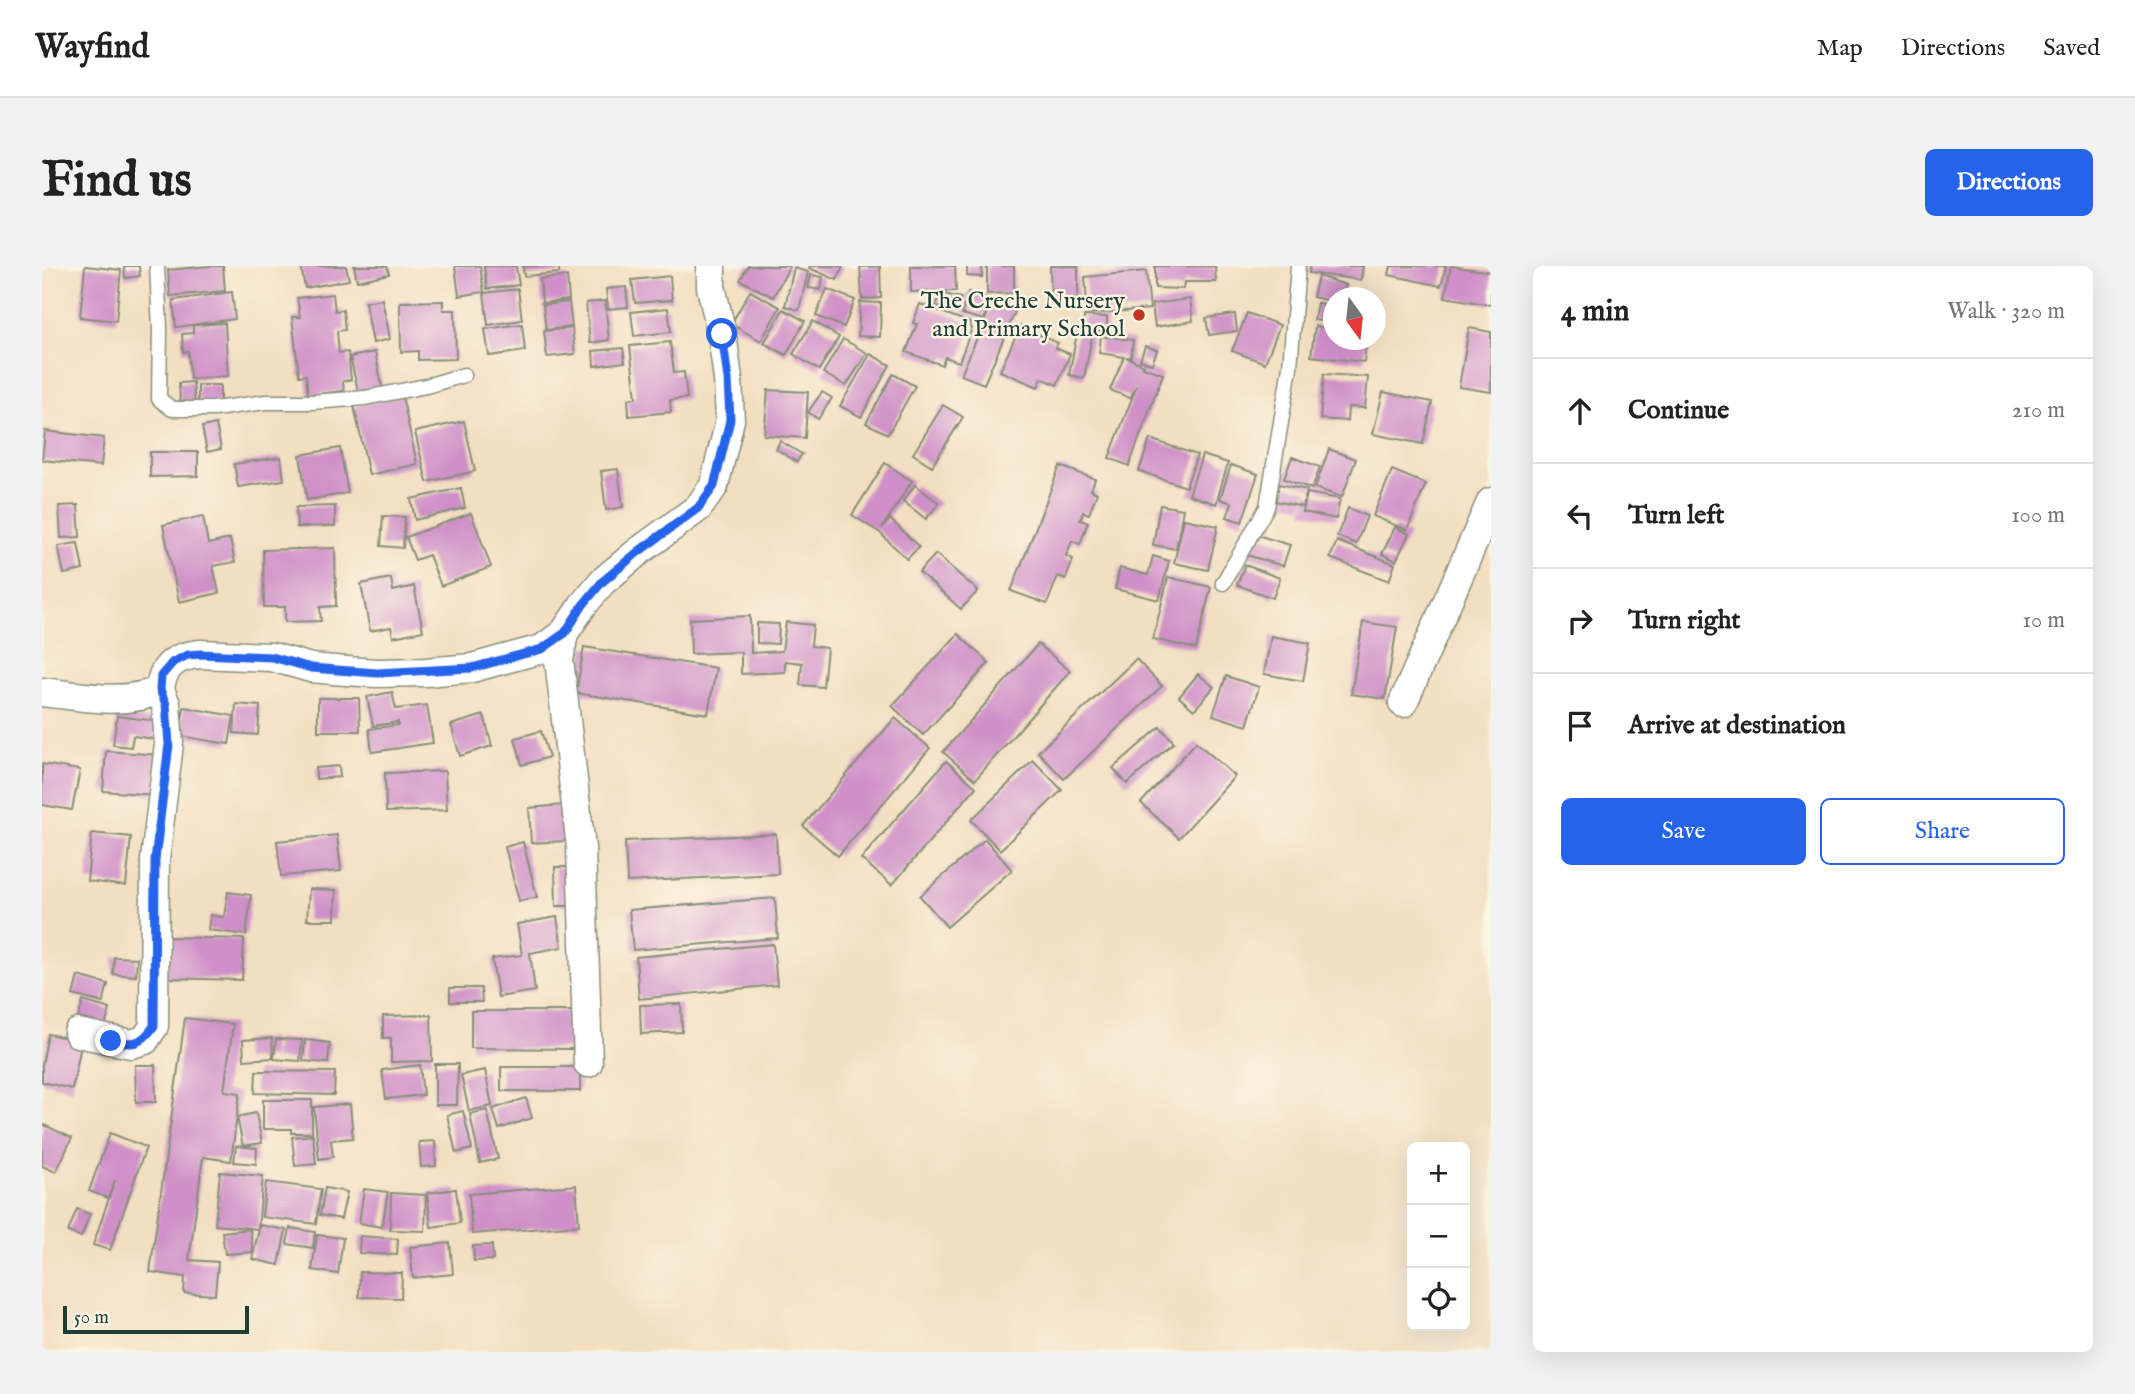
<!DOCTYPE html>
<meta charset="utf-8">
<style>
:root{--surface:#fff;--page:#f2f2f2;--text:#222;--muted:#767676;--line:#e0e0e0;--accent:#2563eb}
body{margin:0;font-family:"IM FELL English",serif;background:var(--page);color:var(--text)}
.controls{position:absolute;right:21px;bottom:21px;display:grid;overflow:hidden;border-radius:10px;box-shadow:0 7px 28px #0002}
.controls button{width:63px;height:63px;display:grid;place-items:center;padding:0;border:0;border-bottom:2px solid var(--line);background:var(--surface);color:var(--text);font:35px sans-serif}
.compass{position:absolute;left:1281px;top:21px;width:63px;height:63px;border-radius:50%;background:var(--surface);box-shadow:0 7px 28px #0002;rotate:165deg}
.scale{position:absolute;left:21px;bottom:18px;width:186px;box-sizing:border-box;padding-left:7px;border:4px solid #1f3d34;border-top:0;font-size:19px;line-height:24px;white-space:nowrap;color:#1f3d34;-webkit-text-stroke:5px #fcf5e5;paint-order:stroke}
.stop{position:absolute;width:21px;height:21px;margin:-16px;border:5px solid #2563eb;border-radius:50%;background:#fff}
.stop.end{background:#2563eb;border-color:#fff;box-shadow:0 2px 7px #0008}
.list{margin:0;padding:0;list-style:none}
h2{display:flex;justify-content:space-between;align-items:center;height:91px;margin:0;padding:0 28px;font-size:30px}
h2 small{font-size:23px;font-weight:400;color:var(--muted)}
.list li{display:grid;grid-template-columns:46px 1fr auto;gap:21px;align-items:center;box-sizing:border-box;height:105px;padding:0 28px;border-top:2px solid var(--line)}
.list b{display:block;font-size:26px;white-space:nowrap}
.list em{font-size:23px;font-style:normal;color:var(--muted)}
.actions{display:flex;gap:14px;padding:21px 28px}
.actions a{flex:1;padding:16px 0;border:2px solid var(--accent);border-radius:10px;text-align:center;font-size:24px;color:var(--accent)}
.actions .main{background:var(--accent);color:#fff}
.icon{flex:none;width:38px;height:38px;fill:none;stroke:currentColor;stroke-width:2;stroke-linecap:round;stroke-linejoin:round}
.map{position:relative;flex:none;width:1449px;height:1086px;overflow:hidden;border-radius:10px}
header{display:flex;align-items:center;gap:42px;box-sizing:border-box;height:98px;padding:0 35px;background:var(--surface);border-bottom:2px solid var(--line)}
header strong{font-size:33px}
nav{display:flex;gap:38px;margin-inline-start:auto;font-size:24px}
.intro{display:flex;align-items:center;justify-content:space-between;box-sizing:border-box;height:168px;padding:0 42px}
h1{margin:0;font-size:49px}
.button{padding:18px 32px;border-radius:10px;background:var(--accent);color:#fff;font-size:24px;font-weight:700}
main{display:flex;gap:42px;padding:0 42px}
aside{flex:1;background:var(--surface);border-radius:10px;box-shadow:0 7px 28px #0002}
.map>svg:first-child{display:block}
.building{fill:#cf8fc8}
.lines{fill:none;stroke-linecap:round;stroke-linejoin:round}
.service-casing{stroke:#888e7a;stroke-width:17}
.minor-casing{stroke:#888e7a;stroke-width:31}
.service{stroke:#fff;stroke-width:14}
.minor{stroke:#fff;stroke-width:28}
.route{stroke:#2563eb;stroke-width:9}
.poi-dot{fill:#c8321e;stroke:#fcf5e5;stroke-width:2.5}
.labels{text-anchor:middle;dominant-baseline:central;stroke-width:5;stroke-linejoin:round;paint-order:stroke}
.poi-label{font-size:24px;fill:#1f3d34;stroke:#fcf5e5;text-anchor:end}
</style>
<header>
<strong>Wayfind</strong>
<nav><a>Map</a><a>Directions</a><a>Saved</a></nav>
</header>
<div class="intro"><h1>Find us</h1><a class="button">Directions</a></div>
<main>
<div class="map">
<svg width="1449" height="1086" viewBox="0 0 1449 1086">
<rect width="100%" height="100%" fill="#fcf5e5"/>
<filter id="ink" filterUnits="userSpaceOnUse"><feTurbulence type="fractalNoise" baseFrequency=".0143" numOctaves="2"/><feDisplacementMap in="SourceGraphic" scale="14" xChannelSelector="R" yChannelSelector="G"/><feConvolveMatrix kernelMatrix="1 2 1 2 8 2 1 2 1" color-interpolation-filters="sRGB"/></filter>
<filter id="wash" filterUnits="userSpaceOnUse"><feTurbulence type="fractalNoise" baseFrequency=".00686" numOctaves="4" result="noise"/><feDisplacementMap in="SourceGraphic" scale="28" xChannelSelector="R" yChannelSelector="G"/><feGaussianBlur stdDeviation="1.57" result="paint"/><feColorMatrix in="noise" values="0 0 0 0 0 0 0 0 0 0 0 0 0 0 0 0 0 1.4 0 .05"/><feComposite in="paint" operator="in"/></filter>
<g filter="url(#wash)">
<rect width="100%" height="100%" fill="#f2dec0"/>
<g id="blocks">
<g class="building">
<polygon points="43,0 79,4 74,55 38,51"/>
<polygon points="82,0 97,0 98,10 83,12"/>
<polygon points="168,0 181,0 183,25 128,30 126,4"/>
<polygon points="259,0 304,0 307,14 263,22"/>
<polygon points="312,0 345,0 347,8 315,15"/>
<polygon points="413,0 438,0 442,26 417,30"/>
<polygon points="442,0 474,0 477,19 445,23"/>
<polygon points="481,0 517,0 517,7 482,10"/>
<polygon points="706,0 748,0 731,31 698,14"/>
<polygon points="768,0 801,0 795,14 767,2"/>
<polygon points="838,0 839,32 820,33 818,1"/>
<polygon points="869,0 913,0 914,25 869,26"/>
<polygon points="925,0 940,0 940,11 925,10"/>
<polygon points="945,0 972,0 972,27 945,28"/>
<polygon points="1008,0 1036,0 1036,32 1009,33"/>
<polygon points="1113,0 1173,0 1174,16 1142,16 1141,23 1113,22"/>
<polygon points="1268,0 1321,0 1319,14 1267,7"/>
<polygon points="1349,0 1404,0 1399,20 1347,9"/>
<polygon points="1409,0 1449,6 1449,39 1403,31"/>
<polygon points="752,2 766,6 757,44 743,40"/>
<polygon points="1104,5 1108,43 1046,48 1043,11"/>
<polygon points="769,9 781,11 779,24 766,22"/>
<polygon points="525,10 527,34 500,37 498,13"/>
<polygon points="628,10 630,34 593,37 590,14"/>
<polygon points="1276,10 1304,19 1300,32 1292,32 1292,36 1271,31"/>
<polygon points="584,21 586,41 566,43 564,23"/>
<polygon points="476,23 480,54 446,59 442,27"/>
<polygon points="785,23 813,34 802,61 774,50"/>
<polygon points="708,25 738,41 719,75 689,58"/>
<polygon points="190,26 193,53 134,61 131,34"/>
<polygon points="926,26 947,32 942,54 920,48"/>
<polygon points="898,27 919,32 915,46 894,40"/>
<polygon points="291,28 293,45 301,44 303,64 295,65 297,87 306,86 309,114 301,115 302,125 266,129 264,109 257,110 250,51 258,51 255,32"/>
<polygon points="340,33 348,73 331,77 323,36"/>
<polygon points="1148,33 1151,55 1113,61 1110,38"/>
<polygon points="401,35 401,44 413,44 414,93 376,94 376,85 359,86 358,36"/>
<polygon points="563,35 567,74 548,77 544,37"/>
<polygon points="527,36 530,61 504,64 501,39"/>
<polygon points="818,36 839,37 838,71 816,70"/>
<polygon points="950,37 973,46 942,118 919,109"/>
<polygon points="1275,37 1292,39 1292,57 1272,54"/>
<polygon points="878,38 929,57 928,61 930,62 917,96 903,91 900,99 864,86 875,58 871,57"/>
<polygon points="626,42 629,66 592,70 589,46"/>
<polygon points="741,43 763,55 744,89 722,77"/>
<polygon points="1205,47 1238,59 1223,97 1190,85"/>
<polygon points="1193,48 1195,65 1167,69 1164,52"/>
<polygon points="1042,50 1065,51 1065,65 1041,65"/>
<polygon points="771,55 797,71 777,104 751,88"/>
<polygon points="183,57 186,110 148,113 146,85 141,86 140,68 151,67 151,59"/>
<polygon points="480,58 483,85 447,90 443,63"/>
<polygon points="978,60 1016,77 1013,82 1028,88 1015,119 1000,112 996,121 958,105"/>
<polygon points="1273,60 1292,63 1292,74 1325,74 1322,96 1269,90"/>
<polygon points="530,62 533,88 505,91 502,65"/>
<polygon points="1427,62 1449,66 1449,126 1417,121"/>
<polygon points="1035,67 1050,70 1042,112 1027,109"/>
<polygon points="1059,70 1091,74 1089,92 1084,91 1102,99 1101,101 1121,108 1087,200 1067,192 1095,119 1088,132 1068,124 1082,91 1057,87"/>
<polygon points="801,73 825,87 804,120 781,107"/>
<polygon points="628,76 632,107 642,106 645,132 628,134 629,146 587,150 586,133 594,132 588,80"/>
<polygon points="1103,80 1115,84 1110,98 1098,94"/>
<polygon points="581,82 583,96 552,100 551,85"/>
<polygon points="333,86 341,124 317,129 308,91"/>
<polygon points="828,88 848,99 819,151 798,140"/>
<polygon points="851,108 873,120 846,168 824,157"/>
<polygon points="1282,108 1326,111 1323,142 1306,141 1305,155 1278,153"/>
<polygon points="151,116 153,139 138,139 137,117"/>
<polygon points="156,119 178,119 178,136 156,137"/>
<polygon points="726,124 766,126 763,172 722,169"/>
<polygon points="780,126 790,132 776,153 766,146"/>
<polygon points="1341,126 1390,136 1381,178 1331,168"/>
<polygon points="360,130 375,198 327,209 312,140"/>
<polygon points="901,139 921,151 890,200 871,188"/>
<polygon points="422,155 433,205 385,216 373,166"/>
<polygon points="174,158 179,183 165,186 160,161"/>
<polygon points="3,165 62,172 59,200 0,194"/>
<polygon points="1108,173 1155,189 1144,221 1097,205"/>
<polygon points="738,175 760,188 755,196 734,183"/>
<polygon points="298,182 306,227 265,234 258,189"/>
<polygon points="1287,183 1314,193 1300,231 1273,222"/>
<polygon points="108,186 156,186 156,210 108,211"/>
<polygon points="1160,189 1186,197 1174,238 1147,229"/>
<polygon points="239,191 242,214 196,221 192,198"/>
<polygon points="1250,191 1278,201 1270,223 1242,213"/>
<polygon points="843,197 870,215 840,262 848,253 877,281 865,293 837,266 810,249"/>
<polygon points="1189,199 1216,208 1200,256 1185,251 1190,237 1178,233"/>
<polygon points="1018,200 1053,213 1049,224 1055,227 1047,248 1041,246 1038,254 1046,256 1038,278 1030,275 1024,290 1031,293 1024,313 1016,310 1005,338 969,325"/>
<polygon points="576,203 581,241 564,244 559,205"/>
<polygon points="1350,204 1384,218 1365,264 1331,250"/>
<polygon points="1237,218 1265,224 1261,241 1233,235"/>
<polygon points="873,219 897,237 884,253 861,235"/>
<polygon points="419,222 423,242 373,254 369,233"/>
<polygon points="1265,227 1298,233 1294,253 1261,246"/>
<polygon points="36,239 38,271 19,272 17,240"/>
<polygon points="1118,239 1141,243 1134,283 1111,279"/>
<polygon points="293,240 293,260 255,261 254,241"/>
<polygon points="1306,242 1325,250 1314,278 1295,270"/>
<polygon points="429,247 449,301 399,320 387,289 373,294 364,271"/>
<polygon points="161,250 166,278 188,273 193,296 171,300 177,327 137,336 121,259"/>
<polygon points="341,250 363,251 361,282 339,280"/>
<polygon points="1142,253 1176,260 1166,304 1132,297"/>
<polygon points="1353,261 1367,268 1354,295 1340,288"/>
<polygon points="1212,268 1248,279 1241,300 1205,289"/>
<polygon points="1295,275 1353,298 1347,315 1288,292"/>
<polygon points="36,277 41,304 22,308 16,280"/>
<polygon points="293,282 294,340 278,341 279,355 243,356 243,341 222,341 221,284"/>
<polygon points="894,288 936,325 919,343 877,306"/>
<polygon points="1111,290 1127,295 1117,334 1073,323 1078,302 1106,309"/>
<polygon points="1203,299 1238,312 1231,332 1195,319"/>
<polygon points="1126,311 1169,321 1154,383 1111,373"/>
<polygon points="349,312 351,325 372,320 381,365 351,371 349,361 328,365 319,318"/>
<polygon points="708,350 709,387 740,385 744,356 771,359 769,380 785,382 781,421 758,419 760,397 743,395 743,406 699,408 699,386 649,388 648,353"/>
<polygon points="1321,356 1355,361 1343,433 1309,428"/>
<polygon points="715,357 737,358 736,378 715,377"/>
<polygon points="916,368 947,397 881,469 850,440"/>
<polygon points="1229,370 1268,377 1261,415 1222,408"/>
<polygon points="996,378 1028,405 933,514 901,486"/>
<polygon points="542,381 674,402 666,448 534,427"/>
<polygon points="1094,393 1120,420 1022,513 996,486"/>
<polygon points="1156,408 1172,421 1152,444 1137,431"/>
<polygon points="1184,410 1217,421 1205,460 1171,449"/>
<polygon points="350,426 354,443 385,439 391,477 330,486 327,463 356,459 356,456 331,460 325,431"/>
<polygon points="276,432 317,432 318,465 276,465"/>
<polygon points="194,438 218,440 216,469 192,467"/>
<polygon points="142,441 192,450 187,478 137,470"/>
<polygon points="442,449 450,480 418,490 409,459"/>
<polygon points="75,450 115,455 112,473 91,470 89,481 71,479"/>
<polygon points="853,452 888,482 796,590 761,560"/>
<polygon points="1118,461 1132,476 1085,518 1071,502"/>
<polygon points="499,465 507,491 480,499 473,472"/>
<polygon points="1154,476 1193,510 1137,572 1099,537"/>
<polygon points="64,485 117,489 114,529 61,525"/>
<polygon points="991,494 1020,524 958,584 929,554"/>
<polygon points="904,495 934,521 850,619 819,593"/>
<polygon points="0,498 38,504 30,544 0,539"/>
<polygon points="297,500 298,511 274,513 274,502"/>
<polygon points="403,505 405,544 344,546 343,507"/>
<polygon points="521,539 524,575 489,577 487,542"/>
<polygon points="50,567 89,571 84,620 45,615"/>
<polygon points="734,568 736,608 585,616 583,575"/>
<polygon points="295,569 299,605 239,610 235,575"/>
<polygon points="943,573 970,604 905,661 878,630"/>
<polygon points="481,576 495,631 477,635 463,581"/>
<polygon points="513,601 536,601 536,640 514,640"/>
<polygon points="267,623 294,624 293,654 265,654"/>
<polygon points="186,626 209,629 204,669 166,664 168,649 182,651"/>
<polygon points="733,632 736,672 591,684 587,644"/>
<polygon points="515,651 520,681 488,687 493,725 456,731 450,693 480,689 475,658"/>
<polygon points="125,671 202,673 200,714 123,712"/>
<polygon points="731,678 735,719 597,733 594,691"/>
<polygon points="72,691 95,692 94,710 71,708"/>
<polygon points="36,710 66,718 61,737 31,729"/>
<polygon points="408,722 439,722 440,736 408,736"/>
<polygon points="41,735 68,743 60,771 33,764"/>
<polygon points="639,738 640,766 599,768 598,739"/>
<polygon points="429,745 533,745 532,783 429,782"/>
<polygon points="389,749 390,795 349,796 349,772 341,772 341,750"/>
<polygon points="143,752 191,758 182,825 198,827 189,895 161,891 147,994 176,996 173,1029 142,1027 143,1011 108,1006"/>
<polygon points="6,768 40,775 30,823 0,816 0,799"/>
<polygon points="230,772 231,792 202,794 201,774"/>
<polygon points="234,773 260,774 258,795 232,793"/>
<polygon points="263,774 288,777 286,797 261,795"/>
<polygon points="393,798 416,798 415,839 393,839"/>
<polygon points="93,799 113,799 114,836 94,836"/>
<polygon points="378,799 381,829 344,833 340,804"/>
<rect x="459" y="801" width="79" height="24"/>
<polygon points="443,804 450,840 427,845 419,809"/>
<polygon points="214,805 293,806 292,829 213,827"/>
<polygon points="484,832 490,852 457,863 451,843"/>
<polygon points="221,834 270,834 270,867 249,867 249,863 221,863"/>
<polygon points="308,838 311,872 289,874 291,891 277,893 272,841"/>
<polygon points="445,844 456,893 438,897 428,848"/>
<polygon points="421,845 430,883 414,887 405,849"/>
<polygon points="214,847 220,877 201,880 195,851"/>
<polygon points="0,858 30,872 14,906 0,900"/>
<polygon points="68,867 104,881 68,984 51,979 73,914 66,932 47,925"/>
<polygon points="271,869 274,898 253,900 250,871"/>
<polygon points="393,875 394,900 379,901 377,876"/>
<polygon points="194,880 215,882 214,898 192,896"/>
<polygon points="178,906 221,910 216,963 173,959"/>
<polygon points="224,916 279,923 274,958 220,951"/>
<polygon points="534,919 537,959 430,968 427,928"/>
<polygon points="283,922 305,926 299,953 278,949"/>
<polygon points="322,923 346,926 340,961 317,957"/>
<polygon points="414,923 418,957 389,961 385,927"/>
<polygon points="349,927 384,929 383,965 348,964"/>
<polygon points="35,943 48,948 39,971 26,966"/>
<polygon points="218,959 244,964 237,999 210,993"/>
<polygon points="248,962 273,966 271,982 245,978"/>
<polygon points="208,963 211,986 183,988 180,966"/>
<polygon points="275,969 301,972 296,1008 270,1004"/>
<polygon points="318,970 356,973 355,989 317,987"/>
<polygon points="408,977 411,1008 371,1012 368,981"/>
<polygon points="450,979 451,994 432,995 431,980"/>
<polygon points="318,1006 360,1007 359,1032 317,1031"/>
</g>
</g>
</g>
<g filter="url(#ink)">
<use href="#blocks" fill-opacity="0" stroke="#888e7a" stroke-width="2"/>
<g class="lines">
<defs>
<g id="service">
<polyline points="115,0 118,63 117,133 130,143 172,143 224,136 270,136 323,132 384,120 422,109"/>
<polyline points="1181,317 1225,241 1248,101 1256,0"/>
</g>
<g id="minor">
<path d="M0,426C38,430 81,440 118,424C120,400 134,390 158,388L230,391L269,402L304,405L335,407L384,406L430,402L470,391L500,383L522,367"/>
<polyline points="1361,437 1449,236"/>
<polyline points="36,767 89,778 103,774 112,760 113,594 127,478 124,438 118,424"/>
<polyline points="546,797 539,582 517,394 522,367 541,339 560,316 596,286 656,242 672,220 688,154 686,113 680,68 669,21 669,0"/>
</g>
</defs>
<use href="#service" class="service-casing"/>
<use href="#minor" class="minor-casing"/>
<use href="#service" class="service"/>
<use href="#minor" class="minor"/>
</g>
</g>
<g class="lines" filter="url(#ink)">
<path class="route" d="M69,775C92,778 98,780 112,760L113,594L127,478L124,438L118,424L119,410L131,396L146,389L158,388L230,391L269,402L335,407L430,402L500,383L523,367L541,339L560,316L596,286L656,242L672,220L688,154L686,113L680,68"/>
</g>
<circle class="poi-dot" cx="1097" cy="49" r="7"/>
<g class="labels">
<g class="poi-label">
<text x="1083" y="35">The Creche Nursery<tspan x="1083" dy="28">and Primary School</tspan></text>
</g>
</g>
</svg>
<div class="controls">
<button>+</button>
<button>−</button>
<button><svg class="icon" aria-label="locate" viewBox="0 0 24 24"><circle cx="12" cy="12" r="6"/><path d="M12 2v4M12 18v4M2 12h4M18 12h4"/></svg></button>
</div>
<svg class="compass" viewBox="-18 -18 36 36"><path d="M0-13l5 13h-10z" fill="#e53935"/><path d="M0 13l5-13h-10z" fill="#767676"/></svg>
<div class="scale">50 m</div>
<div class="stop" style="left:680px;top:68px"></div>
<div class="stop end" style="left:69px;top:775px"></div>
</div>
<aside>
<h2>4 min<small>Walk · 320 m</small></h2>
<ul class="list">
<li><svg class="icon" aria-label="ahead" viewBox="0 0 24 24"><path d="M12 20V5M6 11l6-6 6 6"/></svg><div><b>Continue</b></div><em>210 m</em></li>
<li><svg class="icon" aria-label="left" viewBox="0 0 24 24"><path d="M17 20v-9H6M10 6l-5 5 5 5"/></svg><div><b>Turn left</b></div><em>100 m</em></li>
<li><svg class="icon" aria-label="right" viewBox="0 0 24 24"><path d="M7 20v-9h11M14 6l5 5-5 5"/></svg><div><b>Turn right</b></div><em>10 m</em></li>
<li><svg class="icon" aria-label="arrive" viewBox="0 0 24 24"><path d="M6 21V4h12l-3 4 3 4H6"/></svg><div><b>Arrive at destination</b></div></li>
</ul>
<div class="actions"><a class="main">Save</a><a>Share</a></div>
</aside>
</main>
